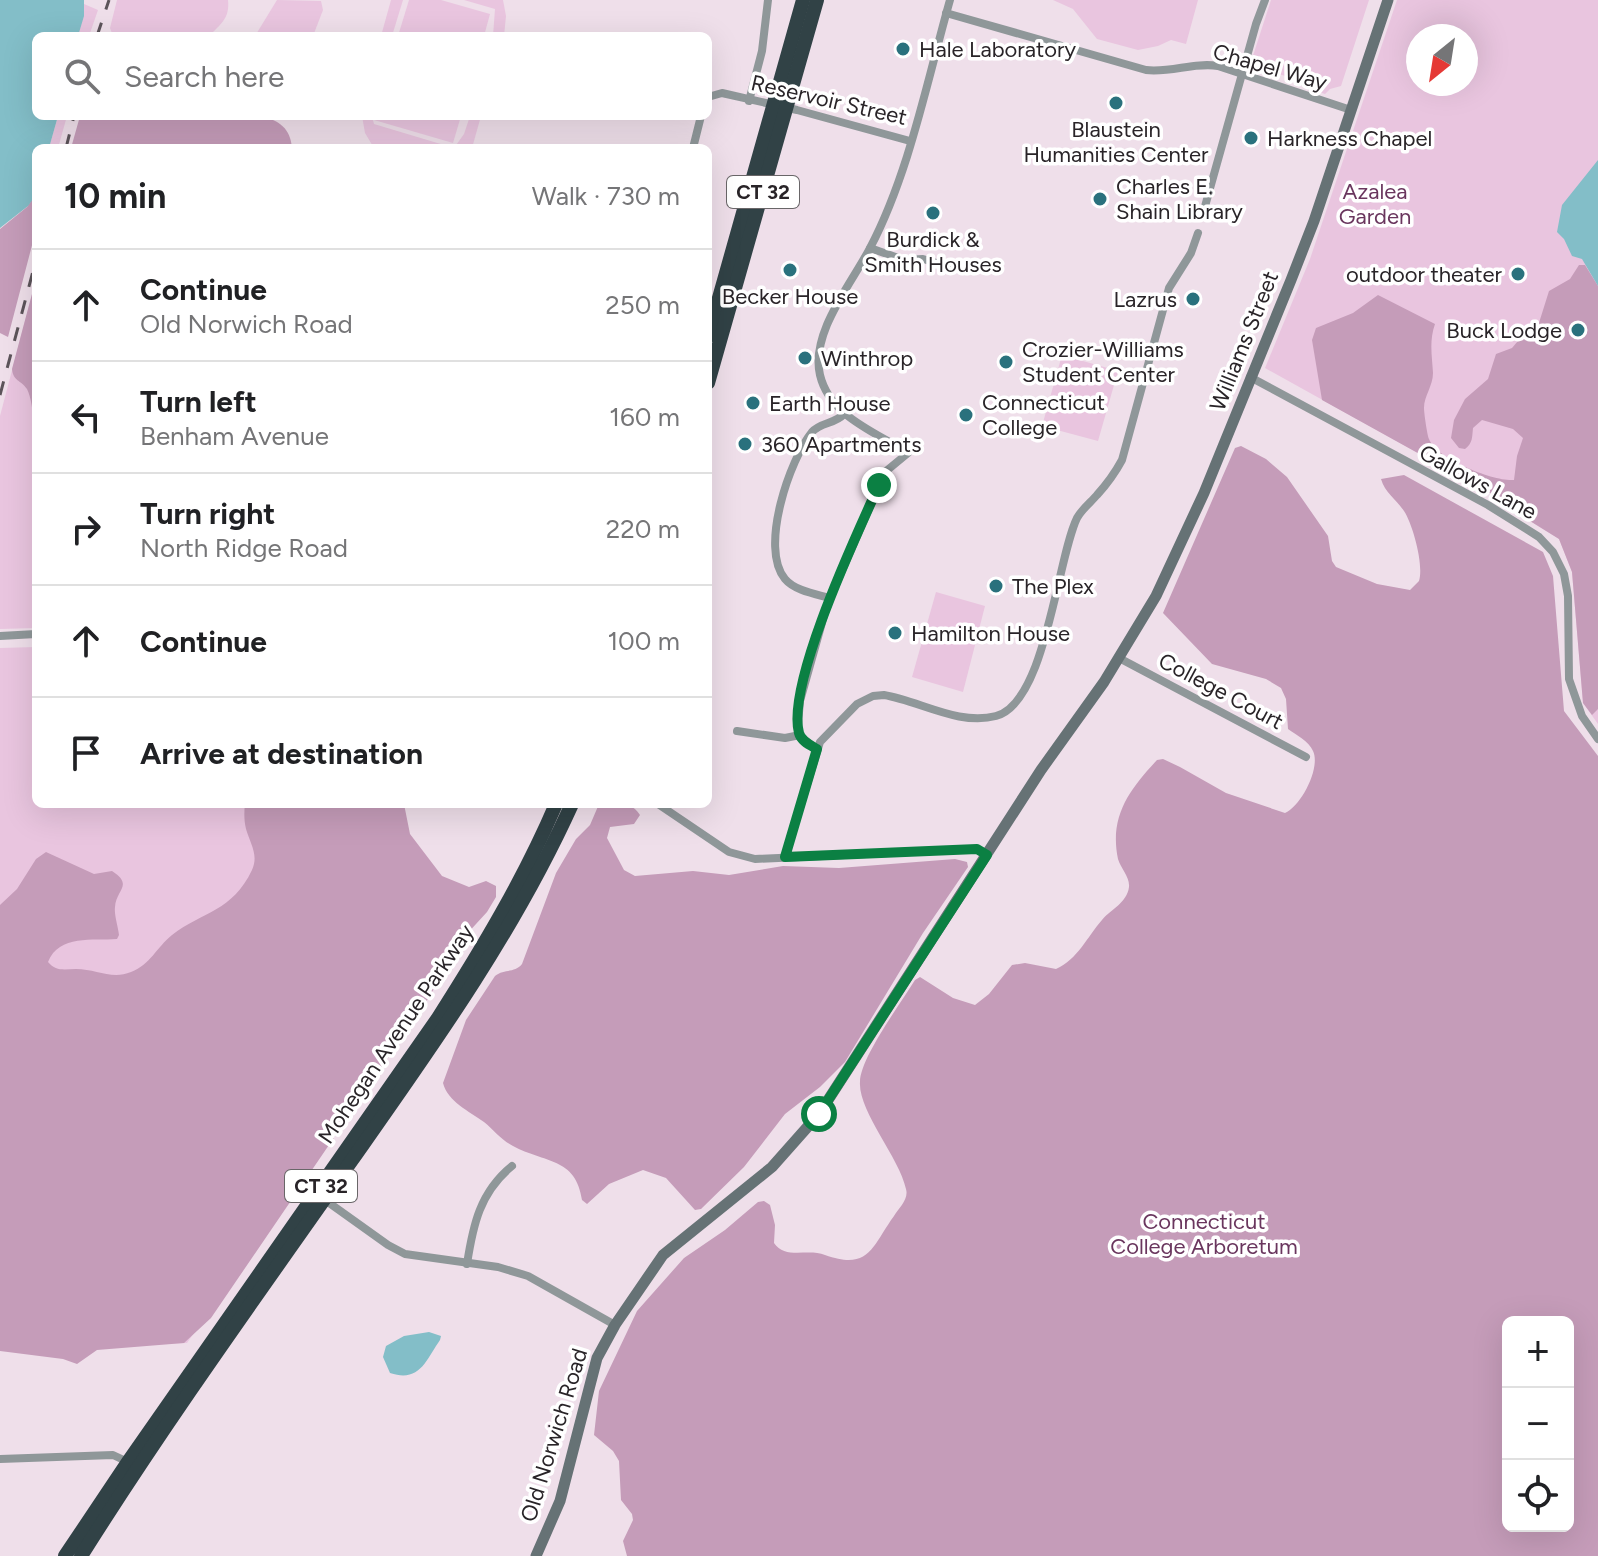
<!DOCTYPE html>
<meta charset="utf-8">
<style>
:root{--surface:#fff;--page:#f2f2f2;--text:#202124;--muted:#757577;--line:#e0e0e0}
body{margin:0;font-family:Figtree,sans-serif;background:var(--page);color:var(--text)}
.controls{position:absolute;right:24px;bottom:24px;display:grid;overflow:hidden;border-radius:12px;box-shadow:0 8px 32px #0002}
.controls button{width:72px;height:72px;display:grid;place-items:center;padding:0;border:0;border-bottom:2px solid var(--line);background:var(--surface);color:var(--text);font:40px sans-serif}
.compass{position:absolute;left:1406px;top:24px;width:72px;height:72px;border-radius:50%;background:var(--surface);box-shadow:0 8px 32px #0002;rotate:210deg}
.stop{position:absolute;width:24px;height:24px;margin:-18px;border:6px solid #0b8043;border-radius:50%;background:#fff}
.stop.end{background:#0b8043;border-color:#fff;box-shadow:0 2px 8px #0008}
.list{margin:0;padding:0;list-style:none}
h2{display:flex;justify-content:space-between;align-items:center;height:104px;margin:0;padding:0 32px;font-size:34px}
h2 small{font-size:26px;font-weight:400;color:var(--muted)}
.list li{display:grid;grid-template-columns:52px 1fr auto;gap:24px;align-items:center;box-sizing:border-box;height:112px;padding:0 32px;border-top:2px solid var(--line)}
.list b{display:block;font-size:30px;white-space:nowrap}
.list p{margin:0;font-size:26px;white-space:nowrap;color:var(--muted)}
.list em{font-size:26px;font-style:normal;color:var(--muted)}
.icon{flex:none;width:44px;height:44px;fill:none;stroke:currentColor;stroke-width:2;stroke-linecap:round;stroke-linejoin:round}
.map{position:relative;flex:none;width:1598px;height:1556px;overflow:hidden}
.search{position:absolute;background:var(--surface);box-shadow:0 8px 32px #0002;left:32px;top:32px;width:680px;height:88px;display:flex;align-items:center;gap:20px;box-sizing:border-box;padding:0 28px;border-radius:12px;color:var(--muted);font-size:30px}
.panel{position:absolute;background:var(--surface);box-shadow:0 8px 32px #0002;left:32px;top:144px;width:680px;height:664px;border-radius:12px}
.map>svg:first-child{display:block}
.green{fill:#e9c5df;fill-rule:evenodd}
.forest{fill:#c59cb9;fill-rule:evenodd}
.water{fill:#83bec8}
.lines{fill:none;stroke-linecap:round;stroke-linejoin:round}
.street{stroke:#8f9799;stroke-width:8}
.secondary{stroke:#667275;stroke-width:11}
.highway{stroke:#314246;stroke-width:14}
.rail{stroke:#5c545a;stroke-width:3;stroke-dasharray:14 14;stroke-linecap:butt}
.route{stroke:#0b8043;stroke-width:10}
.poi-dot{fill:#2a717d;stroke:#fff;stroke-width:3}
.labels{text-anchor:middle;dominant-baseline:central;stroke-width:7;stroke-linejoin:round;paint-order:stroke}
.shield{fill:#fff;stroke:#696668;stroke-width:2}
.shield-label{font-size:20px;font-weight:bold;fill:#292428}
.poi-label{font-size:22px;fill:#292428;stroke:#fff;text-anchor:start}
.street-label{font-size:22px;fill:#292428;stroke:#fff}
.park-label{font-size:22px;fill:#6a365e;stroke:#fff}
</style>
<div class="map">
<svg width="1598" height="1556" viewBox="0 0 1598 1556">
<rect width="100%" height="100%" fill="#efdfea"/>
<g class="green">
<polygon points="84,0 84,4 98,10 89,36 53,36"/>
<path d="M117,0H228C230,18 221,24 209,36H113L110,28Z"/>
<polygon points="277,0 321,1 323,10 313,36 255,36"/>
<polygon points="391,0 403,0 392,36 381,36"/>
<polygon points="409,0 441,0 490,14 484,36 398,36"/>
<polygon points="464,0 503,0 506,16 504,36 493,36 495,9"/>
<polygon points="1053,0 1198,0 1186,44 1171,40 1158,46 1138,50 1097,39 1073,9"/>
<polygon points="1271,0 1369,0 1341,86 1330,89 1325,94 1307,88 1304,82 1250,65"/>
<path d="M1397,0H1598V724L1583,703L1572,572L1559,539L1530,521L1535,518L1265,368L1310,259ZM1418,36H1466V84H1418Z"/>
<polygon points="58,116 67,116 58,148 49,148"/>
<polygon points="362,116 372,116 374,124 454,148 464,134 470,116 481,116 472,148 374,148 365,133"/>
<polygon points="375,116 461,116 453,143 374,120"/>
<polygon points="36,279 36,628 0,629 0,416"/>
<polygon points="1062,355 1118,371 1098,441 1042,426"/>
<polygon points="936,592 985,606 963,692 912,677"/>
<polygon points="36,647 36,804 339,804 411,1021 187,1343 0,1349 0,648"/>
</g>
<g class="forest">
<path d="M80,116H261C280,121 290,128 292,148H71Z"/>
<polygon points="36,194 36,230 8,337 0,333 0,229 27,207"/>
<path d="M1579,265H1585L1598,286V709L1592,715L1583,703L1572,572L1559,539L1530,521L1535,518L1322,400L1312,340L1316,328L1353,313L1378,295L1435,324C1429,341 1432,356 1433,373C1433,386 1424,396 1424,408C1424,413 1427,434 1429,439C1436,459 1495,482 1514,480L1517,456L1523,438L1513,429L1482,420L1473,428C1472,437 1473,443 1465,449L1459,448L1451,438L1454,420L1465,399L1488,379L1496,354L1512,348L1523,335L1538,326L1549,291L1570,279Z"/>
<path d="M36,279V467C35,449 35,404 27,389C21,380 13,381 12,369Z"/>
<path d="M1241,446L1266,459L1287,477L1328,536L1332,561L1336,567L1377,584L1410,590L1419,581C1424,565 1413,525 1404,511C1396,499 1385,493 1381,479L1404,475L1543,552L1553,576L1564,711L1598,756V1556H627L623,1541L633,1520L632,1514L621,1500L619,1461L613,1451L594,1435L599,1391L637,1311L684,1258L725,1230L758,1202L764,1201L770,1205L775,1225L774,1243C785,1260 808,1248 825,1255C870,1271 872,1246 894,1216C899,1208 909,1199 906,1189C899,1157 858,1111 860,1082C860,1058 901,1003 915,980L920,977L953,998L975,1005L989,994L1012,965L1025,963L1056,969C1078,959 1087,937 1102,920C1111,909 1127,903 1129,887C1130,877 1121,869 1118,859C1109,816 1130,789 1157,760L1163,759L1180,767L1226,793L1285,813C1301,806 1321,768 1313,751C1309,741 1296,735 1288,729L1286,699L1281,688L1266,679L1212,664L1163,613L1235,448ZM1568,1322V1526H1508V1322Z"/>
<path d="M245,804H404L410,834L442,876L469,887L486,881L496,886V897L487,912L465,936L425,1004L211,1318L184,1343L97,1350L77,1364L63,1359L0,1351V905L17,889L36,859L46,852L94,874L112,871C134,885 116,890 115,907C114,915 118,926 119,935L117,939C93,941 59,934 48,962C56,972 65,969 76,969C96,969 112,980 131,972C151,964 156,948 172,935C203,911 232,912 252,870C259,855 250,843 246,829C244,821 244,812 245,804Z"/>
<path d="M599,804C614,804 631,800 640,815L634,824L610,827L607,838L624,870L635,876L693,871L729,875L783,866L839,868L955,859L967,862L968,867L923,933L845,1062L820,1087L785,1114L744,1167L701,1209L695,1210L666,1178L643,1170L609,1184L587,1204L582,1200C576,1157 544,1163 513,1146C501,1140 494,1130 484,1122C469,1111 448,1102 443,1083L466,1020L495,976C504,969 515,973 522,964L556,873L576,839L590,825Z"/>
</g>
<g class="water">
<polygon points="0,0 84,0 84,16 78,36 36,36 36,116 58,116 49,148 36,148 36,195 28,206 0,228"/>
<polygon points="1598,160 1598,286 1582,259 1572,256 1564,239 1557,232 1562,205"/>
<path d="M429,1332L441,1336L440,1340C426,1360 420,1383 390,1373L383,1357L386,1346L404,1336Z"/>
</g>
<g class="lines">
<g class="street">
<path d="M946,13L1146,70C1171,73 1194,62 1218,66L1351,110"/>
<polyline points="708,97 722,93 797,110 910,141"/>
<polyline points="749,101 762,51 768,0"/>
<polyline points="693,148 701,116"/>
<polyline points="1202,217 1256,24 1265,0"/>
<polyline points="870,248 904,260 923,259 964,271"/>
<polyline points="1250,377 1488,505 1539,537 1553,552 1564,574 1568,596 1569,679 1582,716 1598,739"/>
<path d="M830,598C816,594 795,591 785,579C759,548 790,459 812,432C821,422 835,424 844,414"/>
<polyline points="0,636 36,634"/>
<polyline points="1119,658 1306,757"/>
<polyline points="737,731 785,738 800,735"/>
<path d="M817,749L800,737L798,724L800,701L827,605L885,472L908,453C876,432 830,417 820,375C810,333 852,283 870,248C909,174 927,81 950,0"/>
<polyline points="658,804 729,852 755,859 977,849 987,855"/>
<path d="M785,857L820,742L857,704L873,696L884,695C920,701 959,726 996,716C1046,703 1057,559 1077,518C1082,509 1091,502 1097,495C1107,484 1115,473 1122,460L1169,288L1191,253L1198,233"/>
<polyline points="325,1200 388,1245 405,1254 498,1267 528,1276 615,1325"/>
<path d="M467,1264C473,1225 480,1192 512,1166"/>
<polyline points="0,1459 113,1455 128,1462"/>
</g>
<polyline class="secondary" points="536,1556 560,1501 597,1358 615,1325 663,1255 772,1167 819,1114 1041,770 1104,682 1156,596 1204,493 1291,280 1314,221 1388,0"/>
<g class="highway">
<polyline points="708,337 803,0"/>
<polyline points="708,383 817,0"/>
<path d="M65,1556L128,1462L438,1018C482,949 524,879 556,804"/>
<path d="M81,1556C166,1421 260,1291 352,1160C433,1045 514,932 572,804"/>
</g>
<g class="rail">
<polyline points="97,36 109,0"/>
<polyline points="66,148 74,116"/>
<polyline points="0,395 36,260"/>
</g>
</g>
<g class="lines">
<path class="route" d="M819,1114L987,855L977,849L785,857L817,749C810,745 801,741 799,733C786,684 857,534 879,485"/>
</g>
<g class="poi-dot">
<circle cx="903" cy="49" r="8"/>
<circle cx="1116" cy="103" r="8"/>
<circle cx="1251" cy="138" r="8"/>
<circle cx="1100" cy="199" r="8"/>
<circle cx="933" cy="213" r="8"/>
<circle cx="790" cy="270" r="8"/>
<circle cx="1518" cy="274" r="8"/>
<circle cx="1193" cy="299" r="8"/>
<circle cx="1578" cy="330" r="8"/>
<circle cx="805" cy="358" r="8"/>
<circle cx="1006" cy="362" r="8"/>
<circle cx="753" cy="403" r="8"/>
<circle cx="966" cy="415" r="8"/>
<circle cx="745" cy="444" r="8"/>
<circle cx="996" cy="586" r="8"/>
<circle cx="895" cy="633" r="8"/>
</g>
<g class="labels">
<g class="shield">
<rect x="727" y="176" width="72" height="32" rx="6"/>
<rect x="285" y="1170" width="72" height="32" rx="6"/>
</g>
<g class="shield-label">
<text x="763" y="192">CT 32</text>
<text x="321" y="1186">CT 32</text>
</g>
<g class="poi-label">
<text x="919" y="49">Hale Laboratory</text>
<text x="1116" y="129" text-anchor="middle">Blaustein<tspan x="1116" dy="25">Humanities Center</tspan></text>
<text x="1267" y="138">Harkness Chapel</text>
<text x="1116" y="186">Charles E.<tspan x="1116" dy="25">Shain Library</tspan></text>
<text x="933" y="239" text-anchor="middle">Burdick &amp;<tspan x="933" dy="25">Smith Houses</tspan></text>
<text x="1502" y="274" text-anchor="end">outdoor theater</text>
<text x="790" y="296" text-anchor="middle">Becker House</text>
<text x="1177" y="299" text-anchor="end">Lazrus</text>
<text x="1562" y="330" text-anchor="end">Buck Lodge</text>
<text x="1022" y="349">Crozier-Williams<tspan x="1022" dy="25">Student Center</tspan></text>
<text x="821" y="358">Winthrop</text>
<text x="982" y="402">Connecticut<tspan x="982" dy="25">College</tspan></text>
<text x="769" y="403">Earth House</text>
<text x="761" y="444">360 Apartments</text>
<text x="1012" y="586">The Plex</text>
<text x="911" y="633">Hamilton House</text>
</g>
<g class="street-label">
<text transform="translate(1270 67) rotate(16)">Chapel Way</text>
<text transform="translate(829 100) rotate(13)">Reservoir Street</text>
<text transform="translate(1244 341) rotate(-68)">Williams Street</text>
<text transform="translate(1478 482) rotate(29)">Gallows Lane</text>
<text transform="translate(1221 691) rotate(28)">College Court</text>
<text transform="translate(396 1034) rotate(-56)">Mohegan Avenue Parkway</text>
<text transform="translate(554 1435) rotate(-73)">Old Norwich Road</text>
</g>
<g class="park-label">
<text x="1375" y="191">Azalea<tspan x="1375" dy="25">Garden</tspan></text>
<text x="1204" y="1221">Connecticut<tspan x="1204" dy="25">College Arboretum</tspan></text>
</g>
</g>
</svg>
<div class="controls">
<button>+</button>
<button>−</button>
<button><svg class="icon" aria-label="locate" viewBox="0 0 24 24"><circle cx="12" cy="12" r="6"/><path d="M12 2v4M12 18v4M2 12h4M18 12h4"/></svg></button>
</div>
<svg class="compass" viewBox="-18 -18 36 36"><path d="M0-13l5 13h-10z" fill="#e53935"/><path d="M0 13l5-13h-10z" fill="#757577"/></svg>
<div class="stop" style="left:819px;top:1114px"></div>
<div class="stop end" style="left:879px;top:485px"></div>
<div class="search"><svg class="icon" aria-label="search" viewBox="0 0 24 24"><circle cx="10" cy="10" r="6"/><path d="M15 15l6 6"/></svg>Search here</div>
<section class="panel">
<h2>10 min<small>Walk · 730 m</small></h2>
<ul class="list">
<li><svg class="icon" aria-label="ahead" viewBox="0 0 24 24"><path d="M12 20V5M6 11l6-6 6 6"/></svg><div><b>Continue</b><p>Old Norwich Road</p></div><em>250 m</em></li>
<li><svg class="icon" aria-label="left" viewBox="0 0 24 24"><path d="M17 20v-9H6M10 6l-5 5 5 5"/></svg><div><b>Turn left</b><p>Benham Avenue</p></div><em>160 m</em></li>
<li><svg class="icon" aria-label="right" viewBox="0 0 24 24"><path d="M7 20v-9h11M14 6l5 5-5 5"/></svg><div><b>Turn right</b><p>North Ridge Road</p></div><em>220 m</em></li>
<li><svg class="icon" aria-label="ahead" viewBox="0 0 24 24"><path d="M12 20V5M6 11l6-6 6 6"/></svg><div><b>Continue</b></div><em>100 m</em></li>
<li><svg class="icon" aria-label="arrive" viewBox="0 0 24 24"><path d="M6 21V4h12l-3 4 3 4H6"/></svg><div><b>Arrive at destination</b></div></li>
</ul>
</section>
</div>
